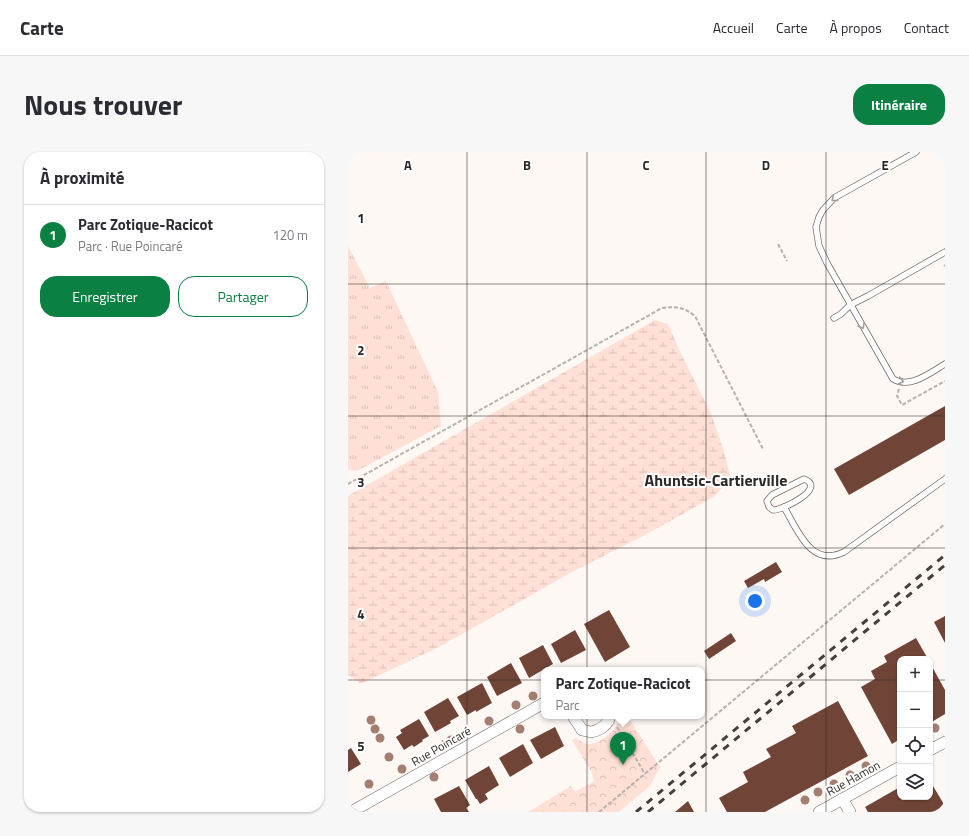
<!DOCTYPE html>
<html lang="fr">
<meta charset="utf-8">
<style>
:root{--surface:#fff;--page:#f7f7f7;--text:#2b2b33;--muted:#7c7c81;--line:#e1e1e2;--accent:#0b8043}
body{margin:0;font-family:"Titillium Web",sans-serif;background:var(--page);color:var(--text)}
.controls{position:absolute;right:12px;bottom:12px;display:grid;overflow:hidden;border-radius:8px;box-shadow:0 1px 3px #0004}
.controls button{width:36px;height:36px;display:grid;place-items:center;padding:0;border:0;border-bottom:1px solid var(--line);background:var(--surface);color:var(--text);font:20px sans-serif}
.you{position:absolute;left:407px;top:449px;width:14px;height:14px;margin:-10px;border:3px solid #fff;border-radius:50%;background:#1a73e8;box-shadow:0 0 0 6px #1a73e833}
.badge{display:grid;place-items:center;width:26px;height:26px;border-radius:50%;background:var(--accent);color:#fff;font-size:13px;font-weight:700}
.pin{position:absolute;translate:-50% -33px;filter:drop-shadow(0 1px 2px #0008)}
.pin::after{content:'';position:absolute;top:21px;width:14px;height:12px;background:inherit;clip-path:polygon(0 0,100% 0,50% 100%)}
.popup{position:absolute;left:193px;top:515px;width:164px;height:52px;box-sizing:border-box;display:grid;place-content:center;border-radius:8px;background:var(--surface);filter:drop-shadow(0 1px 3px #0005);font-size:13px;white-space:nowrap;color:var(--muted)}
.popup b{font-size:15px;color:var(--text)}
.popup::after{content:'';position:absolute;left:50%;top:100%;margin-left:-8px;border:8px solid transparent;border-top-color:var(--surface)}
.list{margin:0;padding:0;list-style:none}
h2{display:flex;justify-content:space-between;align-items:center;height:52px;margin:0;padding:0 16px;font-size:17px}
h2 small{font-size:13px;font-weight:400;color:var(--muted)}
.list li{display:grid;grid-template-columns:26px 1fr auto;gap:12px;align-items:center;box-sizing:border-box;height:60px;padding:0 16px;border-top:1px solid var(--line)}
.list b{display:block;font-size:15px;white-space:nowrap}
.list p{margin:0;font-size:13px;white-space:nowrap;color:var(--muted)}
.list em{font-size:13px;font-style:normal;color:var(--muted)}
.actions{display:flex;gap:8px;padding:12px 16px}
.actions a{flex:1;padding:9px 0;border:1px solid var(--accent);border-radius:16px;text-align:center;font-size:14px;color:var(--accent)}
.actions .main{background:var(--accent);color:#fff}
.icon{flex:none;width:22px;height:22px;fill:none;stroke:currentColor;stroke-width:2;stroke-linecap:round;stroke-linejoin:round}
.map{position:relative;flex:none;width:597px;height:660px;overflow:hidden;border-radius:16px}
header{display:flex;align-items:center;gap:24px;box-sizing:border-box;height:56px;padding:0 20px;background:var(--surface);border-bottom:1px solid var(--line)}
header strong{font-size:19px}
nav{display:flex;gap:22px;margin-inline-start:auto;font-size:14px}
.intro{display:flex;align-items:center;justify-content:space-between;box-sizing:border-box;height:96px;padding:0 24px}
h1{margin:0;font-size:28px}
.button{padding:10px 18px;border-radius:16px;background:var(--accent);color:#fff;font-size:14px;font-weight:700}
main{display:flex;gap:24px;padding:0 24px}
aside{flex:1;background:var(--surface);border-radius:16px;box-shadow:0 1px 3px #0004}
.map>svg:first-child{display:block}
.grass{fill:url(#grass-tufts)}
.forest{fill:url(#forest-crowns)}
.wetland{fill:url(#wetland-marsh)}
.building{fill:#704537}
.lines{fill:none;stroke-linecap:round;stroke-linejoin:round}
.lane-casing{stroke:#756b68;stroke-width:7}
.street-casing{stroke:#756b68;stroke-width:12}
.path{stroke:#b7b2b0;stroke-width:2;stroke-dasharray:4 2;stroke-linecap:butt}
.lane{stroke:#fff;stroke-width:5.5}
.street{stroke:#fff;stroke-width:11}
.rail{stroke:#433f3d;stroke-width:3;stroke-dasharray:7 7;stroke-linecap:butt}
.tree{fill:#a37f72}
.oneway{stroke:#a09f9e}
.grid{fill:none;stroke:#2d2927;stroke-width:1;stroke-opacity:0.55}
.labels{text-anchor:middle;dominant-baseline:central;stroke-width:4;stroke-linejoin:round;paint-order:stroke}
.street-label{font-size:12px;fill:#2d2927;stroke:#fff}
.district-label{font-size:16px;font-weight:bold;fill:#2d2927;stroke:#fff}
.grid-label{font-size:13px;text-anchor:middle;font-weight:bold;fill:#2d2927;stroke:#fff;stroke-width:4;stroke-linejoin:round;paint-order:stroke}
</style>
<header>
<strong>Carte</strong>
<nav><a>Accueil</a><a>Carte</a><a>À propos</a><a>Contact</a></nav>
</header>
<div class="intro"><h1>Nous trouver</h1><a class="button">Itinéraire</a></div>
<main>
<aside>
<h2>À proximité<small></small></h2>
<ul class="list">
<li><span class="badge">1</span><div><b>Parc Zotique-Racicot</b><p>Parc · Rue Poincaré</p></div><em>120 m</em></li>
</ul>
<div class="actions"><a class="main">Enregistrer</a><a>Partager</a></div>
</aside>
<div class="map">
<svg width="597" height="660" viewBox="0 0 597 660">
<defs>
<pattern id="grass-tufts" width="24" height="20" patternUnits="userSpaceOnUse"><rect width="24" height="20" fill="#ffe0d7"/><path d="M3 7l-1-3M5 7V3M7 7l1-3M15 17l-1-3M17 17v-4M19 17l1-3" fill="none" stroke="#dbc0b9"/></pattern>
<pattern id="forest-crowns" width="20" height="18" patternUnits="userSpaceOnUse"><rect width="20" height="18" fill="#ffe0d7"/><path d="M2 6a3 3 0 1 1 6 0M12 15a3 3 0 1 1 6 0" fill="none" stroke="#dbc0b9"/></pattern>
<pattern id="wetland-marsh" width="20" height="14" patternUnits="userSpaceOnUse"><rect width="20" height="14" fill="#ffe0d7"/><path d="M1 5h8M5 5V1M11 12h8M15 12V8" fill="none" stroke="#dbc0b9"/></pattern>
</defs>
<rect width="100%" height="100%" fill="#fef8f5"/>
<polygon class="grass" points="0,94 22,136 38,129 90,240 93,274 9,319 0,318"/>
<path class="forest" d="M271,564L282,568L312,615L302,634L271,660H180L223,634L227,640L246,629L244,621L224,588L228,586C231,588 236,591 240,592C251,593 273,576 271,564Z"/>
<polygon class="wetland" points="307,168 320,172 333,202 362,259 376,299 383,328 365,345 299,382 224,420 93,494 17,530 12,531 0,523 0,344"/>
<g class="building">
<polygon points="597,254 597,288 501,343 486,317"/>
<polygon points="428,410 434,420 417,430 416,427 400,436 396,429"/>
<polygon points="261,458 282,495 257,510 236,472"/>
<polygon points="597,464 597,491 586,470"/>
<polygon points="227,478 238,498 213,511 203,492"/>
<polygon points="383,481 388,489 361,507 356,499"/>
<polygon points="568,486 580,507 552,507 552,587 544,592 513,535 527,527 523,519 539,510 536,504"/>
<polygon points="195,493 205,512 181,526 171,506"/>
<polygon points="163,511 174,531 149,544 139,525"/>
<polygon points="582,511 597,538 597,562 582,571"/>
<polygon points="134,531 144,551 128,560 128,558 119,563 109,545"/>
<polygon points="100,546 111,564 102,569 103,571 87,580 76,560"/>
<polygon points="490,549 520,604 417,660 379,660 371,646 400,630 395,620 423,605 418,597 448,581 444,574"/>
<polygon points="71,567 81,584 74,588 75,589 66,595 64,593 56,598 48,585 54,581 52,578"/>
<polygon points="207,575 216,594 193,607 182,588"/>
<polygon points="175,592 185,611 162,625 151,606"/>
<polygon points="3,596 13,612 0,620 0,598"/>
<polygon points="141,614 151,633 137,642 140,647 132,652 129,647 128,647 117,628"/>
<polygon points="582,629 597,654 597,660 520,660 517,655 552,635 552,645 582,645"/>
<polygon points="111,634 122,653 118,656 121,660 93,660 86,647"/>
<polygon points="340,649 346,660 327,660"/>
</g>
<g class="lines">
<defs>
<g id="lane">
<path d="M568,0L486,46L475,58L471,65L468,75L471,94L479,111L545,227C562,237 582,221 597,212"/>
<polyline points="486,166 493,162 502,153 520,144 597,100"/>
<path d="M456,327C480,336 433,359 425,358L421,355L419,349L424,343Z"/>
<path d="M436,355C450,379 463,416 496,400L597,327"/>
</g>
<g id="street">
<path d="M225,564L234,578L243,580C252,578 260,573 262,564"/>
<polyline points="582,598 597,590"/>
<polyline points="494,647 502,660"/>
<polyline points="3,660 196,551"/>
<polyline points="471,660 552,615"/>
</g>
</defs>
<use href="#lane" class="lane-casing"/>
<use href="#street" class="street-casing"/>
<g class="path">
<polyline points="430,92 439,109"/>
<polyline points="596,113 597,114"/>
<polyline points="551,237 549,244 554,253 597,229"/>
<path d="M0,332L314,156C327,154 336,155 347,164L415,297"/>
<polyline points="269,575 297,622"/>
<polyline points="251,660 597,372"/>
</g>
<use href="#lane" class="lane"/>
<use href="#street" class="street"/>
<g class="rail">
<polyline points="288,660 597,403"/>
<polyline points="300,660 597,413"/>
</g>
</g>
<g class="tree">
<circle cx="185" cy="544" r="4.5"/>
<circle cx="168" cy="553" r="4.5"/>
<circle cx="23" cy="568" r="4.5"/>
<circle cx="141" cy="569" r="4.5"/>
<circle cx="587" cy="576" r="4.5"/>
<circle cx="27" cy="577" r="4.5"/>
<circle cx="172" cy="577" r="4.5"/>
<circle cx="32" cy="586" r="4.5"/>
<circle cx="103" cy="588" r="4.5"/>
<circle cx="41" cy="605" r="4.5"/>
<circle cx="518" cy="614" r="4.5"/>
<circle cx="54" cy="617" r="4.5"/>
<circle cx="502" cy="623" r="4.5"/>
<circle cx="86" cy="625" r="4.5"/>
<circle cx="21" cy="632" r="4.5"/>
<circle cx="486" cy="632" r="4.5"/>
<circle cx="470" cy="640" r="4.5"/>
<circle cx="457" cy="648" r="4.5"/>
</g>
<defs><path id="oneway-chevron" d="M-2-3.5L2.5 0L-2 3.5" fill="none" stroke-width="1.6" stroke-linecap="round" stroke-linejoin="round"/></defs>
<g class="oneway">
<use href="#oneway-chevron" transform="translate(486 47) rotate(141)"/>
<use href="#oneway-chevron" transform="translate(514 174) rotate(60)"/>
<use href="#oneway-chevron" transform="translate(553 229) rotate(11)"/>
</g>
<path class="grid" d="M119,0V660M239,0V660M358,0V660M478,0V660M0,132H597M0,264H597M0,396H597M0,528H552M582,528H597"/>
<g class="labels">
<g class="street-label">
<text transform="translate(93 594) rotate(-30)">Rue Poincaré</text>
<text transform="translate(505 626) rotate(-29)">Rue Hamon</text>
</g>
<g class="district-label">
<text x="368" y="328">Ahuntsic-Cartierville</text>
</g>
</g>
<g class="grid-label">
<text x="60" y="18">A</text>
<text x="179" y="18">B</text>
<text x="298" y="18">C</text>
<text x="418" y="18">D</text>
<text x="537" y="18">E</text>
<text x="13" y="71">1</text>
<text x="13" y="203">2</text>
<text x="13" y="335">3</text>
<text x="13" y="467">4</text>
<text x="13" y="599">5</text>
</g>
</svg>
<div class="controls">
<button>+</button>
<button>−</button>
<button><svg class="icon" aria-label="locate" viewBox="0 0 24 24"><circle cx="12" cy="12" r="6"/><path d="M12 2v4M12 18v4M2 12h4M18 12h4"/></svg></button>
<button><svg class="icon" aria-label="layers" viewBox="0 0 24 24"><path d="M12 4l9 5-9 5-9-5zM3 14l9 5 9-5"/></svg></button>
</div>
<div class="you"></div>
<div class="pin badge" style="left:275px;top:613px">1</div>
<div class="popup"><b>Parc Zotique-Racicot</b>Parc</div>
</div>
</main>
